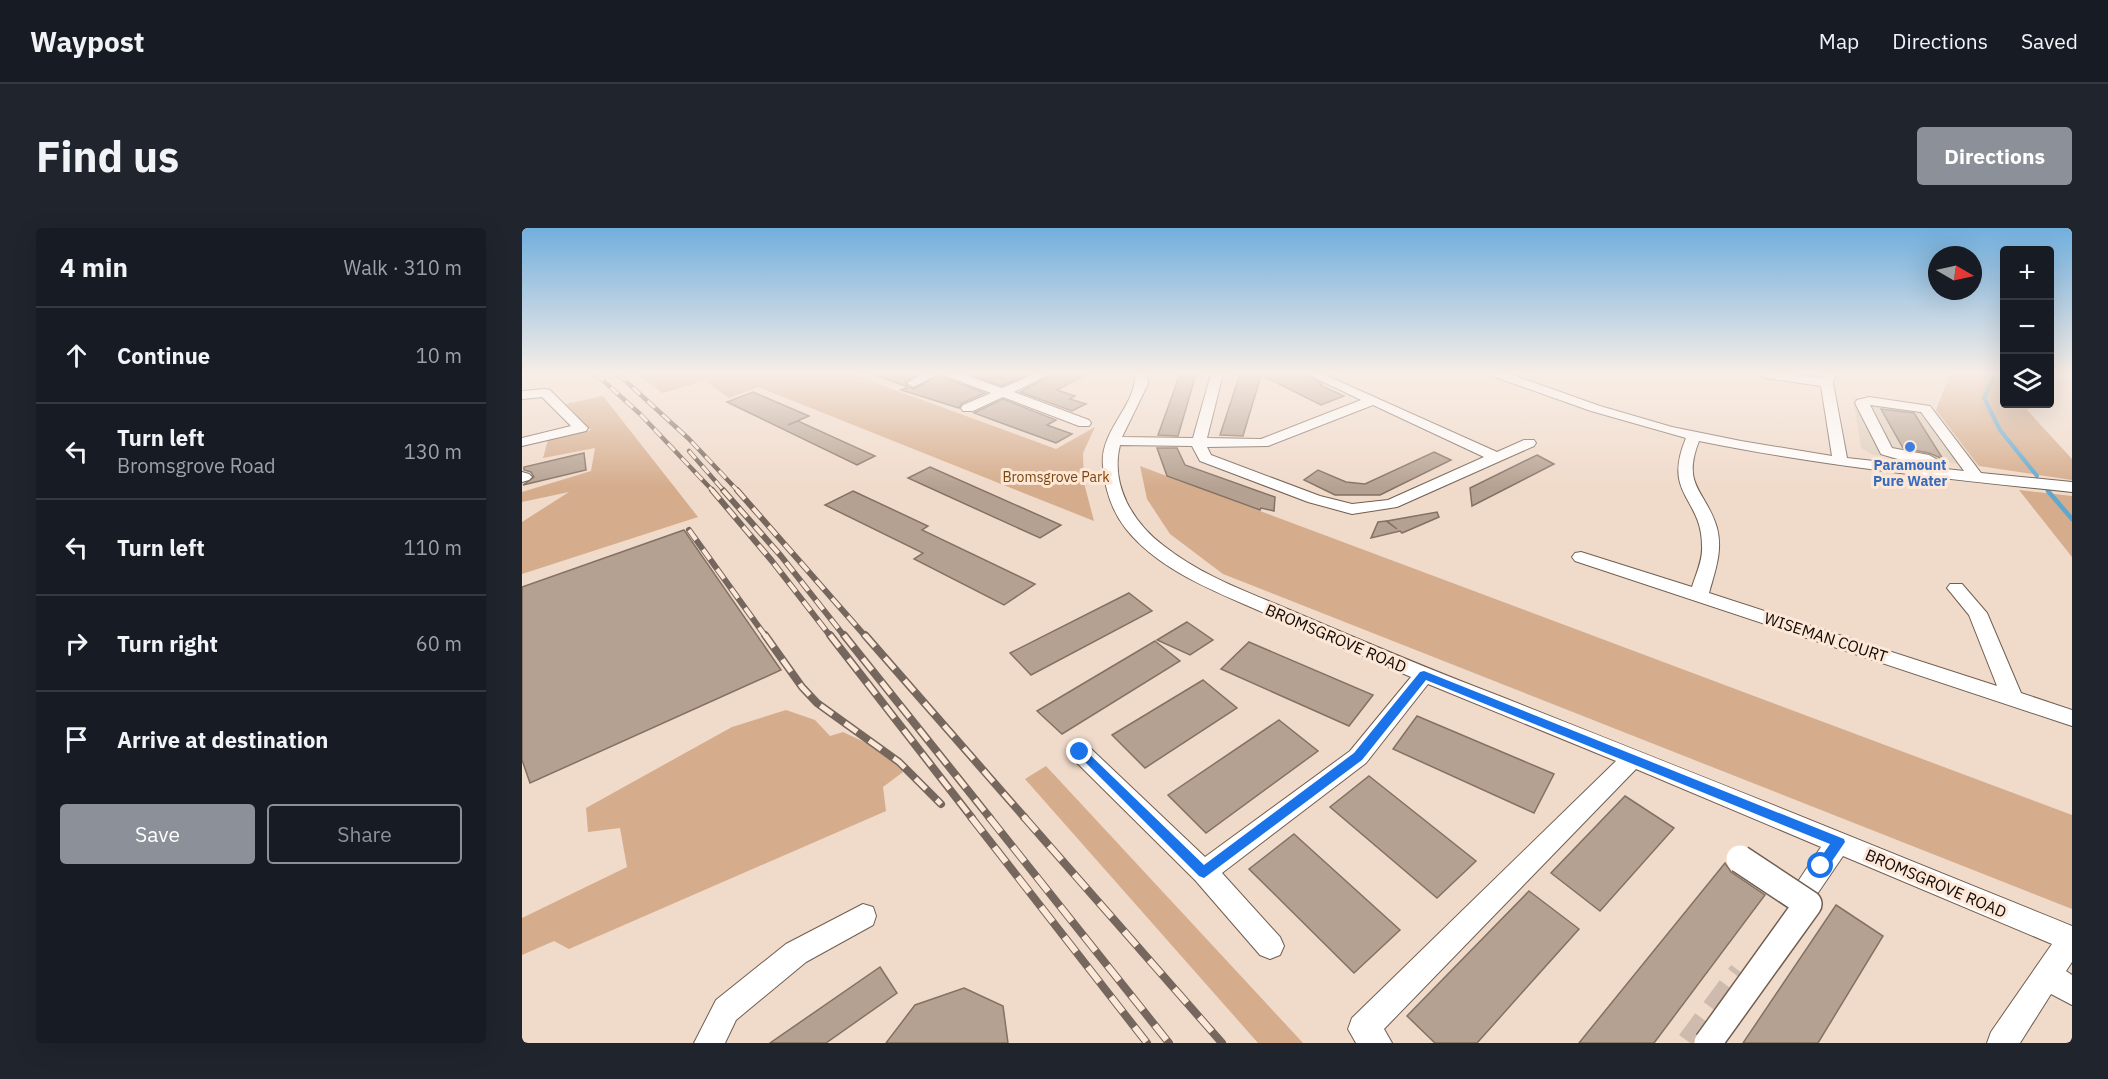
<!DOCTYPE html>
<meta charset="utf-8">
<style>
:root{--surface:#171b24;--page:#20242c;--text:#f1f3f6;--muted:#9ea1a6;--line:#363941;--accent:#8c9099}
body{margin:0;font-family:"IBM Plex Sans",sans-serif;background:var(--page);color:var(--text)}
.controls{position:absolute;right:18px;top:18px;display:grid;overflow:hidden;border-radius:6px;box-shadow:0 6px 24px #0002}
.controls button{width:54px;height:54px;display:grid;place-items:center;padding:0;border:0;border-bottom:2px solid var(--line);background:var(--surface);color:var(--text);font:30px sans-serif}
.compass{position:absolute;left:1406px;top:18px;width:54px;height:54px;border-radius:50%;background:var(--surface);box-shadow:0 6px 24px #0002;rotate:99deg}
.stop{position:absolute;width:18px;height:18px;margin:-14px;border:4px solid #1a73e8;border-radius:50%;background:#fff}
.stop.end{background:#1a73e8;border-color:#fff;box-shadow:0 2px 6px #0008}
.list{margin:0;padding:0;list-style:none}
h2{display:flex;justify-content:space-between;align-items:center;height:78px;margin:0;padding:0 24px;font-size:26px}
h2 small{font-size:20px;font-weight:400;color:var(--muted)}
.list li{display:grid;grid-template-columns:39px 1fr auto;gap:18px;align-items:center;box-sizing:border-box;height:96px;padding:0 24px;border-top:2px solid var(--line)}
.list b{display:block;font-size:22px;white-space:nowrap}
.list p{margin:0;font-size:20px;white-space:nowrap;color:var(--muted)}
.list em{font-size:20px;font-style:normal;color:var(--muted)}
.actions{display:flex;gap:12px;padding:18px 24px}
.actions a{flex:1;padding:14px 0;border:2px solid var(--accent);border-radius:6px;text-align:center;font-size:21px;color:var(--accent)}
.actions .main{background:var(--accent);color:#fff}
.icon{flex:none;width:33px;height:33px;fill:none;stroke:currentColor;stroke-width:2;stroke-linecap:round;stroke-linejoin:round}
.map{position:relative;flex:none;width:1550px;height:815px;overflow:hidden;border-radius:6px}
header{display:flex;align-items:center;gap:36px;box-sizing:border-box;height:84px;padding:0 30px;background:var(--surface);border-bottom:2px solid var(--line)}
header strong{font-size:28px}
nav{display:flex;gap:33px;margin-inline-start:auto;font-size:21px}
.intro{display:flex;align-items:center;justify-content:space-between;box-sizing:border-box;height:144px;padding:0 36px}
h1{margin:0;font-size:42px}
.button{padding:15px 27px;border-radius:6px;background:var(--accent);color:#fff;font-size:21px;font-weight:700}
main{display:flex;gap:36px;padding:0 36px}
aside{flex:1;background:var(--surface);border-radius:6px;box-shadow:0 6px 24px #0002}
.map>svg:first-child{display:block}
.commercial{fill:#decebc}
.green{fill:#d5ac8c}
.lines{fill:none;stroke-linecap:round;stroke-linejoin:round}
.stream-far1{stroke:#5ea8d0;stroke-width:4}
.stream{stroke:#5ea8d0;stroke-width:4.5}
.building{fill:#b5a191;stroke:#847163;stroke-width:1.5}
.minor-tunnel{stroke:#cfbbad;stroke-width:27;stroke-dasharray:27 14;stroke-linecap:butt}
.minor-casing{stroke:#715e50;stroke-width:2}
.minor{fill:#fff;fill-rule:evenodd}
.rail-far3-casing{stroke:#75675e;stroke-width:4.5}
.rail-far2-casing{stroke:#75675e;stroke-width:6}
.rail-far1-casing{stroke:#75675e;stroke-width:8}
.rail-casing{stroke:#75675e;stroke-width:8}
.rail-far3{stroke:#fde7d7;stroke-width:3;stroke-dasharray:10;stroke-linecap:butt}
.rail-far2{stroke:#fde7d7;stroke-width:4;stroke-dasharray:12;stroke-linecap:butt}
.rail-far1{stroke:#fde7d7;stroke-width:5;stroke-dasharray:15;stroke-linecap:butt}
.rail{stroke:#fde7d7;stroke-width:6;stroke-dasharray:19;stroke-linecap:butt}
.minor-bridge-casing{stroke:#715e50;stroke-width:30;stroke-linecap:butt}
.minor-bridge{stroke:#fff;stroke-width:27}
.route{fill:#1a73e8}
.shop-dot{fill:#3f7fe0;stroke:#fde7d7;stroke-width:2}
.labels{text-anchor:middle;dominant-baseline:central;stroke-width:6;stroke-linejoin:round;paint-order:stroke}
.far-shop-label{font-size:14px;font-weight:bold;fill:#366cbe;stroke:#fde7d7}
.far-park-label{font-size:14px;fill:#7c450c;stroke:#fde7d7}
.street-label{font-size:16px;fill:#110a06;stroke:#fde7d7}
</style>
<header>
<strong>Waypost</strong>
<nav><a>Map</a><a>Directions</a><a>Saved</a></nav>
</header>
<div class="intro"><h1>Find us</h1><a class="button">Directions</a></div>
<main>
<aside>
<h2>4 min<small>Walk · 310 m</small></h2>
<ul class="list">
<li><svg class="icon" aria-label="ahead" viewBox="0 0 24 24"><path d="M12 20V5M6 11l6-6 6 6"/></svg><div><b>Continue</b></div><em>10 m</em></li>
<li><svg class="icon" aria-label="left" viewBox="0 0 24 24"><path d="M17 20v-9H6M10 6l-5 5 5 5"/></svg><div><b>Turn left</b><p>Bromsgrove Road</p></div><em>130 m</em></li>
<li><svg class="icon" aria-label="left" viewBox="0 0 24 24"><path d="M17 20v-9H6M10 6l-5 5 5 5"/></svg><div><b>Turn left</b></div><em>110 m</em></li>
<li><svg class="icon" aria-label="right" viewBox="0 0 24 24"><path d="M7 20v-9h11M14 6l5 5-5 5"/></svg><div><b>Turn right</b></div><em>60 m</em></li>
<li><svg class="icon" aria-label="arrive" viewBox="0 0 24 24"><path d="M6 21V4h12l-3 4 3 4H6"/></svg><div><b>Arrive at destination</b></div></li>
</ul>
<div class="actions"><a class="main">Save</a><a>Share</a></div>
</aside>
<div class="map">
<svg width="1550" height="815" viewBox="0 0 1550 815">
<rect width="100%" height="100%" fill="#f0daca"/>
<polygon class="commercial" points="1331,170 1414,182 1457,238 1351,227 1339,220"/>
<g class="green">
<polygon points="115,146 329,146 534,221 573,199 561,225 562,255 572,293 236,159 207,170 183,153 140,165"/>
<polygon points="1428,146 1482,146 1482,176 1514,176 1505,182 1550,231 1550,252 1457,238 1414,182"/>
<polygon points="81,168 176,289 0,346 0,294 47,264 0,274 0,264 69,243 73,220 21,230 26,212 69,202 44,176"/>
<polygon points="618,238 1550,587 1550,681 701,346 648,306 625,271"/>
<polygon points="1497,262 1550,268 1550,329"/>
<polygon points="264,482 293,492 308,508 321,504 372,528 381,544 361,559 364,583 47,721 32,713 0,727 0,690 105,639 98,600 66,604 64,580 210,499"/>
<polygon points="524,538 781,815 736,815 503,551"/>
</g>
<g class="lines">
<polyline class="stream-far1" points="1479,146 1471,150 1462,170 1478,202 1515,248"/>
<polyline class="stream" points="1526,263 1550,291"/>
</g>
<g class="building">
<polygon points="357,146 397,146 383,154 386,159 356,148"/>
<polygon points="419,146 425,151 463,165 440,175 437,180 379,162 387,159 392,161"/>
<polygon points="447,146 507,146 480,158"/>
<polygon points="530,146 564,146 535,162 553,168 548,171 564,176 550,183 498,164"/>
<polygon points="658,146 674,146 656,208 636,207"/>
<polygon points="718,146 783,146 800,156 798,157 822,168 799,177 739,147 721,208 698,207"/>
<polygon points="231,164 287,188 266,197 276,193 353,228 335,237 205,174"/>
<polygon points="481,171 534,192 525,197 550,206 534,215 452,185"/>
<polygon points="1359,181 1392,185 1421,231 1407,225 1381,220"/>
<polygon points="635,220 655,220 663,237 753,269 752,283 739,280 738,282 645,248"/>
<polygon points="912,224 929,232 858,267 813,267 782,252 796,242 824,254 843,256"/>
<polygon points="62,225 64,242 1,257 12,249 9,244 2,242 2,239"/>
<polygon points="1015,227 1032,236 950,278 948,260"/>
<polygon points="408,239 539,297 518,310 386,250"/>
<polygon points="331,263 406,298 400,302 513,356 482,377 392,331 401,325 303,277"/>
<polygon points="915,284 917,289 880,305 878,303 849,310 856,294 864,293 875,301 865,293"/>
<polygon points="162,302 259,442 8,555 0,532 0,359"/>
<polygon points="607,365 630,383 509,447 488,425"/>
<polygon points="665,394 691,412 668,427 635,412"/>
<polygon points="633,413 658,433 540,506 515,483"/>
<polygon points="727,414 851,467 827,498 699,441"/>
<polygon points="681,452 715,480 623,540 590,507"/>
<polygon points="895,488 1032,546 1012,585 871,521"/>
<polygon points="757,492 796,523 684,605 646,567"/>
<polygon points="847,548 954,633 915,670 808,579"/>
<polygon points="1103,568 1152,600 1078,683 1029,645"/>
<polygon points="772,606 878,702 832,745 727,641"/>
<polygon points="1203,635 1209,644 1243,667 1132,815 1057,815"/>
<polygon points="1007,663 1057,701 955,815 913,815 885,788"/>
<polygon points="1314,677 1361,708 1296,815 1221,815"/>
<polygon points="358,739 375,765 304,815 248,815"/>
<polygon points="442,760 481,778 486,815 364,815 393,777"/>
</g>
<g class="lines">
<polyline class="minor-tunnel" points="1168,815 1220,745"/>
<defs>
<g id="minor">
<polygon points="401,146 417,146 391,159 385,155"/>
<polygon points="424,146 441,146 480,160 512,146 528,146 492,164 567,192 569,195 567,198 557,198 481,169 451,183 441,183 439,180 441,177 469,165 426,149"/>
<path d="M613,146H625L626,156L600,209L671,210L689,146H701L685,210L739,211L839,172L785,146H801L975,224L1002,212H1012L1014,215L1012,218L875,279L830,286L786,274L678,233L670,218L598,217C588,257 611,295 642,318C681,349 729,365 775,385C843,414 911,443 980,469C1171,544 1360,621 1550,698V734L1544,743L1550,747V777L1529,766L1498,815H1465L1469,804L1530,716L1321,628L1289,675L1280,679L1271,675L1267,667L1299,619L1114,541L862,801L870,815H834L826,801L830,790L1094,533L906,456L844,535L700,645L758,709L762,718L758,727L748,731L738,727L673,652L550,530L547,524L550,518L558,515L566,518L683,629L828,523L889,449C843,429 797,409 751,389C701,366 640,346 604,301C590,283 583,262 581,238C577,203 615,177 613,146ZM851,177L962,229L866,272L830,276L798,268L689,227L685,219L746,218Z"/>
<path d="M971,146H988L1078,178L1150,199L1219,213L1310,228L1299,158L1243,150L1237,146H1268L1300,150L1302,146H1314L1311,155L1325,230L1442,243L1399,184L1348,177L1370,220L1407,227L1414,231C1405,241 1371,230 1359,226L1333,175L1335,172L1347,169L1408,178L1459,245L1550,254V264C1425,251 1300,238 1177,213C1159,259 1184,262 1195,300C1201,323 1193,343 1187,365L1475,458L1447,387L1425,360L1428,356H1440L1465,385L1499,465L1550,482V498L1053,333L1050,329L1053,325L1059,324L1170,359C1174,346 1181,332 1180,318C1180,269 1140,268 1164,210L1069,183L973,149Z"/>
<polygon points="23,161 28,162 66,200 64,203 0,218 0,210 49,198 20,169 0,171 0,163"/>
<polygon points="0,244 7,246 10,249 7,252 0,254"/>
<polygon points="341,676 351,679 354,688 351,697 284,734 214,792 203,815 172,815 194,772 264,716"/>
</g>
</defs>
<use href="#minor" class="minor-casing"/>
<use href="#minor" class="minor"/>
<defs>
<g id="rail-far3">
<polyline points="74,146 118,186 191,263"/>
<polyline points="96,146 167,211 216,263"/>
<polyline points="167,223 202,263"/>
</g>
<g id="rail-far2">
<polyline points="190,262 250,333 309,409"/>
<polyline points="201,262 259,328 323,409"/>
<polyline points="215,262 344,409"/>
<polyline points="167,302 244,409"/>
</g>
<g id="rail-far1">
<polyline points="243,407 280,459 295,475 377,534 419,576"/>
<polyline points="308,407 450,590"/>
<polyline points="322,407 468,590"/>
<polyline points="343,407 503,590"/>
</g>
<g id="rail">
<polyline points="449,589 625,815"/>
<polyline points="467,589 647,815"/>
<polyline points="502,589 700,815"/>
</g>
</defs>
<use href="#rail-far3" class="rail-far3-casing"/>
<use href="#rail-far2" class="rail-far2-casing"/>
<use href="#rail-far1" class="rail-far1-casing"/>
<use href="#rail" class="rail-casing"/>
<use href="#rail-far3" class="rail-far3"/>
<use href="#rail-far2" class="rail-far2"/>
<use href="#rail-far1" class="rail-far1"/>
<use href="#rail" class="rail"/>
<defs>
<polyline id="minor-bridge" points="1186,815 1286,676 1218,631"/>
</defs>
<use href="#minor-bridge" class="minor-bridge-casing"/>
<use href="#minor-bridge" class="minor-bridge"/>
</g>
<linearGradient id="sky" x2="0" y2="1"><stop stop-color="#71afde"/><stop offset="0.56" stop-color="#f8eee7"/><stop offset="1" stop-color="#f8eee7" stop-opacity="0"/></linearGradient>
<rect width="1550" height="260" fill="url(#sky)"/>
<polygon class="route" points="902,443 1322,611 1323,614 1304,642 1295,642 1293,638 1308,616 904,452 840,532 682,650 677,648 553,524 554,521 562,521 682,637 832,525 898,444"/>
<circle class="shop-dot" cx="1388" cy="219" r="6"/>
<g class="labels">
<g class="far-shop-label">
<text x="1388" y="237">Paramount<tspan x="1388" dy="16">Pure Water</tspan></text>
</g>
<g class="far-park-label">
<text x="534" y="249">Bromsgrove Park</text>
</g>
<g class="street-label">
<text transform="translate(1304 409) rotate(18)">WISEMAN COURT</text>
<text transform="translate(814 410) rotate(23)">BROMSGROVE ROAD</text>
<text transform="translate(1414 655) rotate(23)">BROMSGROVE ROAD</text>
</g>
</g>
</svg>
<div class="controls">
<button>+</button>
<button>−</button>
<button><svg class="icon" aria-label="layers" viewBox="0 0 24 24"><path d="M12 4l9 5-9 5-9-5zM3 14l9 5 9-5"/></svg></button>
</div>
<svg class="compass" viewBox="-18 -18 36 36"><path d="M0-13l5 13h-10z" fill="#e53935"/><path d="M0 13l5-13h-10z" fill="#9ea1a6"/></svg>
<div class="stop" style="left:1299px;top:638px"></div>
<div class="stop end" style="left:558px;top:524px"></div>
</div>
</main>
